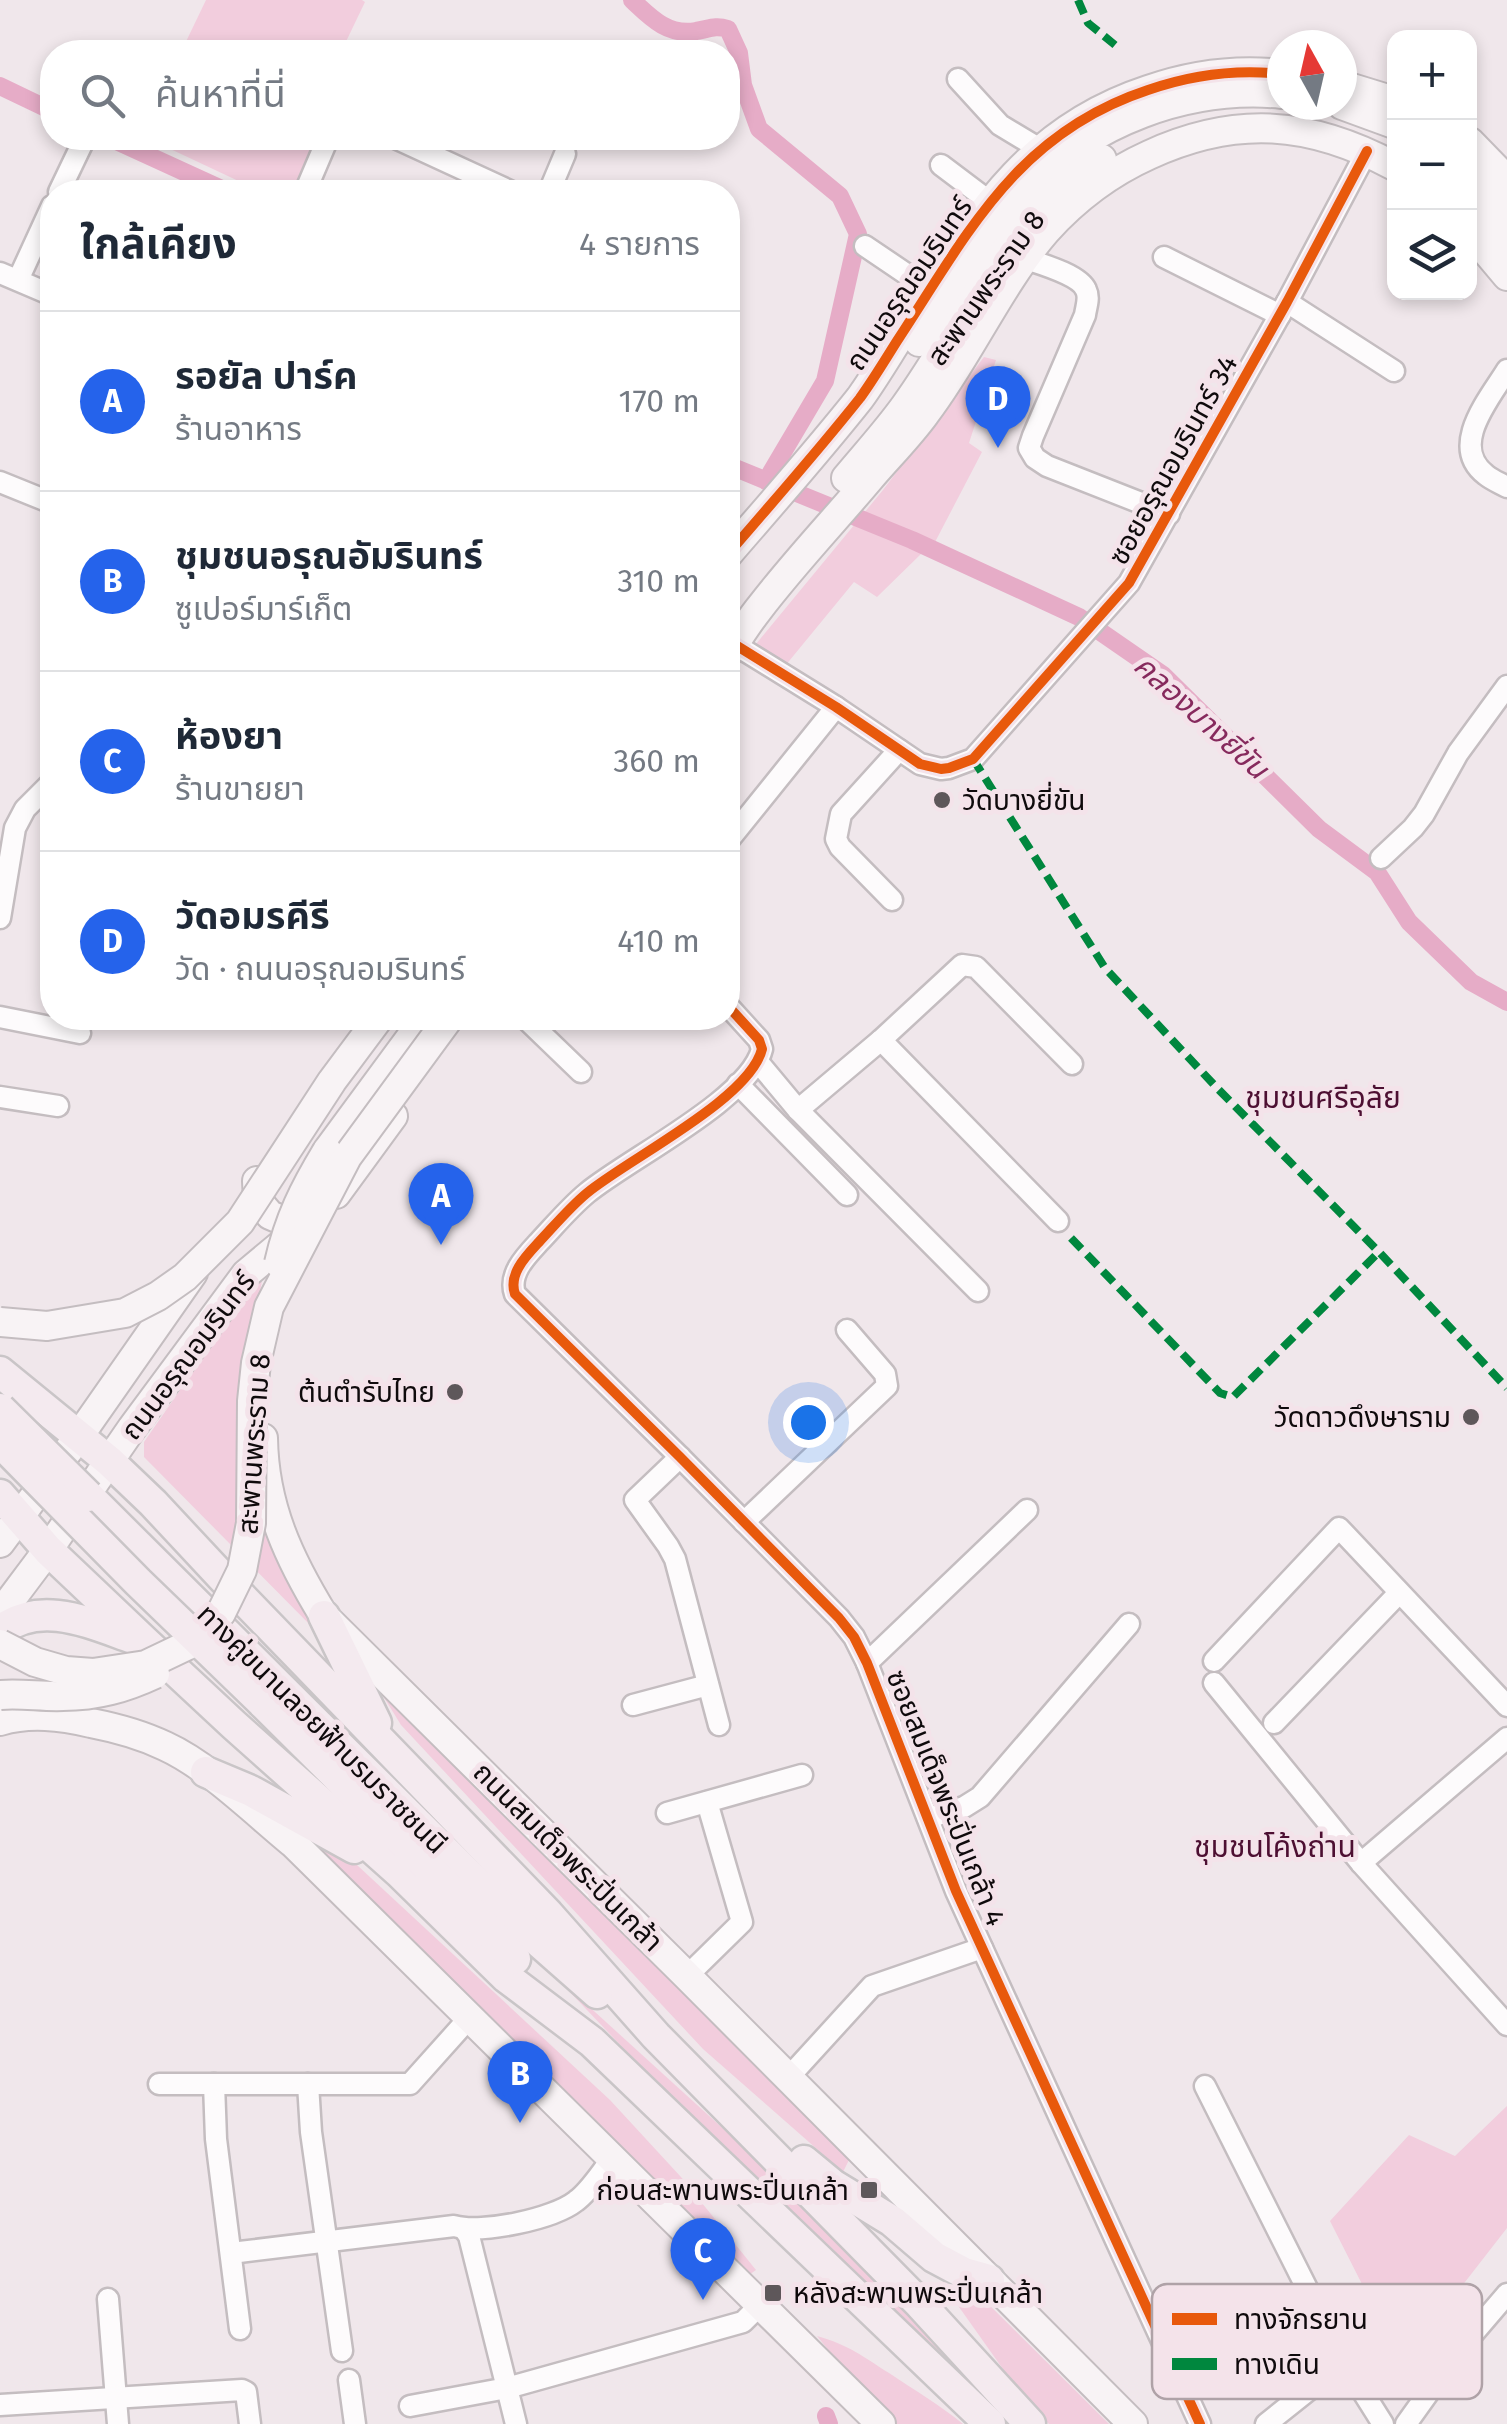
<!DOCTYPE html>
<html lang="th">
<meta charset="utf-8">
<style>
:root{--surface:#fff;--page:#f6f6f7;--text:#1f2937;--muted:#747a83;--line:#e0e1e3;--accent:#2563eb}
body{margin:0;font-family:"Fira Sans","Noto Sans Thai",sans-serif;background:var(--page);color:var(--text)}
.controls{position:absolute;right:30px;top:30px;display:grid;overflow:hidden;border-radius:20px;box-shadow:0 5px 15px #0003}
.controls button{width:90px;height:90px;display:grid;place-items:center;padding:0;border:0;border-bottom:2px solid var(--line);background:var(--surface);color:var(--text);font:50px sans-serif}
.compass{position:absolute;left:1267px;top:30px;width:90px;height:90px;border-radius:50%;background:var(--surface);box-shadow:0 5px 15px #0003;rotate:352deg}
.you{position:absolute;left:808px;top:1422px;width:35px;height:35px;margin:-25px;border:8px solid #fff;border-radius:50%;background:#1a73e8;box-shadow:0 0 0 15px #1a73e833}
.badge{display:grid;place-items:center;width:65px;height:65px;border-radius:50%;background:var(--accent);color:#fff;font-size:32px;font-weight:700}
.pin{position:absolute;translate:-50% -82px;filter:drop-shadow(0 2px 5px #0008)}
.pin::after{content:'';position:absolute;top:52px;width:35px;height:30px;background:inherit;clip-path:polygon(0 0,100% 0,50% 100%)}
.list{margin:0;padding:0;list-style:none}
h2{display:flex;justify-content:space-between;align-items:center;height:130px;margin:0;padding:0 40px;font-size:42px}
h2 small{font-size:32px;font-weight:400;color:var(--muted)}
.list li{display:grid;grid-template-columns:65px 1fr auto;gap:30px;align-items:center;box-sizing:border-box;height:180px;padding:0 40px;border-top:2px solid var(--line)}
.list b{display:block;font-size:38px;white-space:nowrap}
.list p{margin:0;font-size:32px;white-space:nowrap;color:var(--muted)}
.list em{font-size:32px;font-style:normal;color:var(--muted)}
.icon{flex:none;width:55px;height:55px;fill:none;stroke:currentColor;stroke-width:2;stroke-linecap:round;stroke-linejoin:round}
.map{position:relative;flex:none;width:1507px;height:2424px;overflow:hidden}
.search{position:absolute;background:var(--surface);box-shadow:0 5px 15px #0003;left:40px;top:40px;width:700px;height:110px;display:flex;align-items:center;gap:25px;box-sizing:border-box;padding:0 35px;border-radius:40px;color:var(--muted);font-size:38px}
.panel{position:absolute;background:var(--surface);box-shadow:0 5px 15px #0003;left:40px;top:180px;width:700px;height:850px;border-radius:40px}
.map>svg:first-child{display:block}
.green{fill:#f2cddd}
.lines{fill:none;stroke-linecap:round;stroke-linejoin:round}
.canal{stroke:#e6acc7;stroke-width:18}
.street-casing{stroke:#c4bdc0;stroke-width:25}
.secondary-casing{stroke:#c4bdc0;stroke-width:32}
.primary-casing{stroke:#c9c5c7;stroke-width:35}
.street{stroke:#fdfbfc;stroke-width:20}
.secondary{stroke:#f8f3f5;stroke-width:28}
.primary{stroke:#f4eaef;stroke-width:30}
.secondary-bridge-casing{stroke:#c4bdc0;stroke-width:32;stroke-linecap:butt}
.primary-bridge-casing{stroke:#c9c5c7;stroke-width:35;stroke-linecap:butt}
.secondary-bridge{stroke:#f8f3f5;stroke-width:28}
.primary-bridge{stroke:#f4eaef;stroke-width:30}
.quiet{stroke:#00873e;stroke-width:8;stroke-dasharray:15 8;stroke-linecap:butt}
.cycleway-casing{stroke:#f4e3ea;stroke-width:16}
.cycleway{stroke:#e8590c;stroke-width:10}
.poi-dot{fill:#5e575a;stroke:#f4e3ea;stroke-width:4}
.labels{text-anchor:middle;dominant-baseline:central;stroke-width:10;stroke-linejoin:round;paint-order:stroke}
.street-label{font-size:28px;fill:#0f0a0c;stroke:#f4e3ea}
.poi-label{font-size:28px;fill:#0f0a0c;stroke:#f4e3ea;text-anchor:end}
.water-label{font-size:30px;font-style:italic;fill:#862a5d;stroke:#f4e3ea}
.neighbourhood-label{font-size:30px;fill:#4d0f32;stroke:#f4e3ea}
.key{fill:#f4e3ea;stroke:#afa2a7;stroke-width:2.5}
.key-label{font-size:28px;fill:#0f0a0c}
</style>
<div class="map">
<svg width="1507" height="2424" viewBox="0 0 1507 2424">
<rect width="100%" height="100%" fill="#f0e7eb"/>
<g class="green">
<polygon points="206,0 362,0 365,2 341,52 181,52"/>
<polygon points="147,138 315,138 293,192 262,192"/>
<polygon points="984,357 996,360 969,443 982,452 934,544 921,554 877,597 854,582 785,666 756,644 883,490"/>
<polygon points="264,1269 241,1402 322,1637 144,1457 144,1442"/>
<polygon points="377,1686 749,2050 849,2160 843,2172 703,2049 401,1725"/>
<polygon points="289,1824 357,1865 610,2100 681,2177 756,2270 746,2277"/>
<polygon points="550,1971 740,2144 982,2384 978,2397 680,2108"/>
<polygon points="1507,2106 1507,2228 1402,2363 1330,2221 1409,2135 1455,2156"/>
<polygon points="957,2273 1109,2424 1049,2424 1027,2403 942,2283"/>
<path d="M817,2336C849,2345 862,2356 889,2373C914,2390 940,2405 963,2424H895L865,2395Z"/>
</g>
<g class="lines">
<g class="canal">
<path d="M632,0C651,18 668,36 696,31C709,29 715,25 728,29L739,53L743,85L759,129L840,196L858,234L825,381L766,481"/>
<polyline points="0,86 52,111"/>
<polyline points="110,138 228,192"/>
<polyline points="728,465 912,540 1079,617 1163,675 1319,829 1377,872 1409,922 1471,982 1507,1002"/>
<polyline points="826,2416 829,2424"/>
</g>
<defs>
<g id="street">
<polyline points="958,79 1000,125 1040,149"/>
<polyline points="395,138 512,192"/>
<polyline points="941,165 990,202"/>
<polyline points="59,192 82,144"/>
<polyline points="305,192 328,138"/>
<polyline points="549,192 565,154"/>
<polyline points="865,246 930,290"/>
<polyline points="1164,257 1280,315"/>
<path d="M1026,259C1041,264 1080,275 1086,290C1090,298 1086,307 1085,315L1033,436L1029,448L1035,458L1047,466L1169,514"/>
<polyline points="0,273 52,295"/>
<polyline points="18,280 52,206"/>
<polyline points="1287,302 1394,371"/>
<path d="M1507,370C1490,398 1448,446 1486,475C1492,480 1500,483 1507,487"/>
<polyline points="0,482 52,503"/>
<polyline points="734,644 836,707 920,764 941,769 949,768 973,759 1129,583 1287,302 1367,151"/>
<polyline points="728,841 836,707"/>
<polyline points="1381,858 1413,828 1424,814 1458,753 1507,686"/>
<polyline points="892,900 840,847 836,839 841,814 899,750"/>
<polyline points="0,918 15,828 25,809 52,782"/>
<path d="M728,1006L759,1040L762,1049C750,1099 628,1159 587,1193C570,1207 555,1225 539,1242C526,1256 508,1274 515,1294L680,1457L839,1618L854,1637L867,1663L956,1891L1200,2424"/>
<polyline points="0,1017 80,1033"/>
<polyline points="525,1018 581,1072"/>
<polyline points="881,1040 1058,1221"/>
<polyline points="758,1062 798,1110 978,1291"/>
<polyline points="738,1084 847,1195"/>
<polyline points="0,1097 58,1106"/>
<polyline points="798,1110 881,1040 962,965 976,967 1072,1064"/>
<polyline points="680,1457 635,1500 668,1546 675,1559 719,1725"/>
<polyline points="744,1522 887,1386 885,1374 847,1330"/>
<polyline points="1214,1661 1339,1528 1507,1706"/>
<polyline points="867,1663 1027,1510"/>
<polyline points="1214,1683 1361,1863 1507,2025"/>
<polyline points="633,1705 708,1685"/>
<polyline points="1274,1723 1399,1593"/>
<polyline points="667,1813 802,1775"/>
<polyline points="928,1818 964,1807 980,1797 1129,1624"/>
<polyline points="1361,1863 1507,1738"/>
<polyline points="687,1976 742,1922 707,1802"/>
<polyline points="788,2078 872,1986 982,1948"/>
<polyline points="159,2084 410,2084 470,2017"/>
<polyline points="214,2084 216,2139 240,2329"/>
<polyline points="308,2084 311,2132 342,2351"/>
<polyline points="1205,2086 1344,2362 1383,2424"/>
<path d="M231,2253L454,2226C482,2234 553,2219 576,2201C590,2191 601,2172 612,2159"/>
<polyline points="108,2299 118,2424"/>
<polyline points="349,2380 355,2424"/>
<polyline points="0,2405 242,2390 246,2392 250,2424"/>
<polyline points="410,2406 507,2388 469,2236 464,2229"/>
<polyline points="516,2424 507,2388 743,2322 760,2305"/>
<polyline points="1266,2424 1344,2362"/>
<polyline points="1406,2424 1459,2350 1507,2294"/>
</g>
<g id="secondary">
<polyline points="1342,85 1394,101"/>
<polyline points="1342,105 1394,124"/>
<polyline points="1470,142 1507,180"/>
<polyline points="1470,173 1507,211"/>
<polyline points="1470,204 1507,242"/>
<polyline points="1470,232 1507,276"/>
<path d="M919,342C951,294 986,232 1025,191C1090,122 1188,85 1282,94"/>
<path d="M846,478C866,454 887,431 905,406C952,341 986,266 1041,207C1058,188 1080,173 1102,159"/>
<path d="M728,554C772,503 818,451 860,398C873,380 885,360 897,341C968,233 1017,133 1148,90C1191,75 1237,69 1282,74"/>
<path d="M728,653C738,639 747,624 758,610C793,564 834,521 871,477C889,456 909,436 925,414C968,358 1000,284 1046,231C1075,199 1109,173 1149,155C1236,115 1310,121 1394,166"/>
<polyline points="327,1151 425,1018"/>
<polyline points="257,1181 258,1201 270,1215 291,1224 310,1220"/>
<polyline points="336,1194 393,1116"/>
<path d="M263,1438C264,1506 289,1559 324,1616L687,1976L1133,2424"/>
<polyline points="0,1543 79,1436 193,1273"/>
<polyline points="0,1614 48,1550 132,1428 246,1274 294,1234"/>
<path d="M0,1721C30,1712 61,1716 91,1723C117,1728 142,1735 165,1746C209,1766 256,1813 294,1844L881,2424"/>
</g>
<g id="primary">
<polyline points="0,1372 109,1461 153,1503 223,1578 548,1914 656,2036 920,2304 1030,2424"/>
<polyline points="0,1495 48,1550 145,1642 234,1725 400,1873 506,1977 592,2042 990,2424"/>
<polyline points="88,1496 466,1872 538,1941 597,1993"/>
<polyline points="324,1616 376,1723"/>
<path d="M0,1631C40,1599 90,1623 133,1638"/>
<polyline points="262,1702 450,1889 515,1959"/>
<polyline points="206,1772 251,1791 354,1848"/>
<polyline points="804,2161 833,2185 892,2221 934,2257 964,2273 989,2280"/>
</g>
</defs>
<use href="#street" class="street-casing"/>
<use href="#secondary" class="secondary-casing"/>
<use href="#primary" class="primary-casing"/>
<use href="#street" class="street"/>
<use href="#secondary" class="secondary"/>
<use href="#primary" class="primary"/>
<defs>
<g id="secondary-bridge">
<path d="M279,1263C289,1219 304,1189 327,1151"/>
<polyline points="0,1322 47,1326 125,1313 158,1296 185,1277 240,1222 332,1081 379,1018"/>
<polyline points="0,1644 35,1662 66,1671 93,1673 146,1665 190,1644 221,1613 242,1570 251,1523 252,1401 256,1363 269,1307 347,1157 449,1018"/>
<path d="M0,1695C21,1693 42,1697 63,1696C97,1696 125,1688 155,1674"/>
</g>
<g id="primary-bridge">
<polyline points="0,1409 88,1496"/>
<polyline points="0,1442 138,1582 262,1702"/>
</g>
</defs>
<use href="#secondary-bridge" class="secondary-bridge-casing"/>
<use href="#primary-bridge" class="primary-bridge-casing"/>
<use href="#secondary-bridge" class="secondary-bridge"/>
<use href="#primary-bridge" class="primary-bridge"/>
<g class="quiet">
<polyline points="1078,0 1088,23 1115,45"/>
<polyline points="973,759 1105,968 1217,1088 1379,1252 1507,1388"/>
<polyline points="1071,1238 1220,1393 1233,1397 1379,1252"/>
</g>
<defs>
<g id="cycleway">
<path d="M728,554C772,503 818,451 860,398C873,380 885,360 897,341C968,233 1017,133 1148,90C1191,75 1237,69 1282,74"/>
<polyline points="734,644 836,707 920,764 941,769 949,768 973,759 1129,583 1287,302 1367,151"/>
<path d="M728,1006L759,1040L762,1049C750,1099 628,1159 587,1193C570,1207 555,1225 539,1242C526,1256 508,1274 515,1294L680,1457L839,1618L854,1637L867,1663L956,1891L1200,2424"/>
</g>
</defs>
<use href="#cycleway" class="cycleway-casing"/>
<use href="#cycleway" class="cycleway"/>
</g>
<g class="poi-dot">
<circle cx="942" cy="800" r="10"/>
<circle cx="455" cy="1392" r="10"/>
<circle cx="1471" cy="1417" r="10"/>
<rect x="859" y="2180" width="20" height="20" rx="5"/>
<rect x="763" y="2283" width="20" height="20" rx="5"/>
</g>
<g class="labels">
<g class="street-label">
<text transform="translate(909 284) rotate(-56)">ถนนอรุณอมรินทร์</text>
<text transform="translate(986 288) rotate(-55)">สะพานพระราม 8</text>
<text transform="translate(1173 460) rotate(-61)">ซอยอรุณอมรินทร์ 34</text>
<text transform="translate(188 1356) rotate(-53)">ถนนอรุณอมรินทร์</text>
<text transform="translate(254 1444) rotate(-86)">สะพานพระราม 8</text>
<text transform="translate(322 1729) rotate(45)">ทางคู่ขนานลอยฟ้าบรมราชชนนี</text>
<text transform="translate(946 1798) rotate(68)">ซอยสมเด็จพระปิ่นเกล้า 4</text>
<text transform="translate(568 1857) rotate(45)">ถนนสมเด็จพระปิ่นเกล้า</text>
</g>
<g class="poi-label">
<text x="962" y="800" text-anchor="start">วัดบางยี่ขัน</text>
<text x="435" y="1392">ต้นตำรับไทย</text>
<text x="1451" y="1417">วัดดาวดึงษาราม</text>
<text x="849" y="2190">ก่อนสะพานพระปิ่นเกล้า</text>
<text x="793" y="2293" text-anchor="start">หลังสะพานพระปิ่นเกล้า</text>
</g>
<g class="water-label">
<text transform="translate(1201 717) rotate(42)">คลองบางยี่ขัน</text>
</g>
<g class="neighbourhood-label">
<text x="1323" y="1098">ชุมชนศรีอุลัย</text>
<text x="1275" y="1847">ชุมชนโค้งถ่าน</text>
</g>
</g>
<rect x="1152" y="2284" width="330" height="115" rx="15" class="key"/>
<rect x="1172" y="2313" width="45" height="12" fill="#e8590c"/>
<rect x="1172" y="2358" width="45" height="12" fill="#00873e"/>
<g class="key-label">
<text x="1234" y="2329">ทางจักรยาน</text>
<text x="1234" y="2374">ทางเดิน</text>
</g>
</svg>
<div class="controls">
<button>+</button>
<button>−</button>
<button><svg class="icon" aria-label="layers" viewBox="0 0 24 24"><path d="M12 4l9 5-9 5-9-5zM3 14l9 5 9-5"/></svg></button>
</div>
<svg class="compass" viewBox="-18 -18 36 36"><path d="M0-13l5 13h-10z" fill="#e53935"/><path d="M0 13l5-13h-10z" fill="#747a83"/></svg>
<div class="you"></div>
<div class="pin badge" style="left:441px;top:1245px">A</div>
<div class="pin badge" style="left:520px;top:2123px">B</div>
<div class="pin badge" style="left:703px;top:2300px">C</div>
<div class="pin badge" style="left:998px;top:448px">D</div>
<div class="search"><svg class="icon" aria-label="search" viewBox="0 0 24 24"><circle cx="10" cy="10" r="6"/><path d="M15 15l6 6"/></svg>ค้นหาที่นี่</div>
<section class="panel">
<h2>ใกล้เคียง<small>4 รายการ</small></h2>
<ul class="list">
<li><span class="badge">A</span><div><b>รอยัล ปาร์ค</b><p>ร้านอาหาร</p></div><em>170 m</em></li>
<li><span class="badge">B</span><div><b>ชุมชนอรุณอัมรินทร์</b><p>ซูเปอร์มาร์เก็ต</p></div><em>310 m</em></li>
<li><span class="badge">C</span><div><b>ห้องยา</b><p>ร้านขายยา</p></div><em>360 m</em></li>
<li><span class="badge">D</span><div><b>วัดอมรคีรี</b><p>วัด · ถนนอรุณอมรินทร์</p></div><em>410 m</em></li>
</ul>
</section>
</div>
